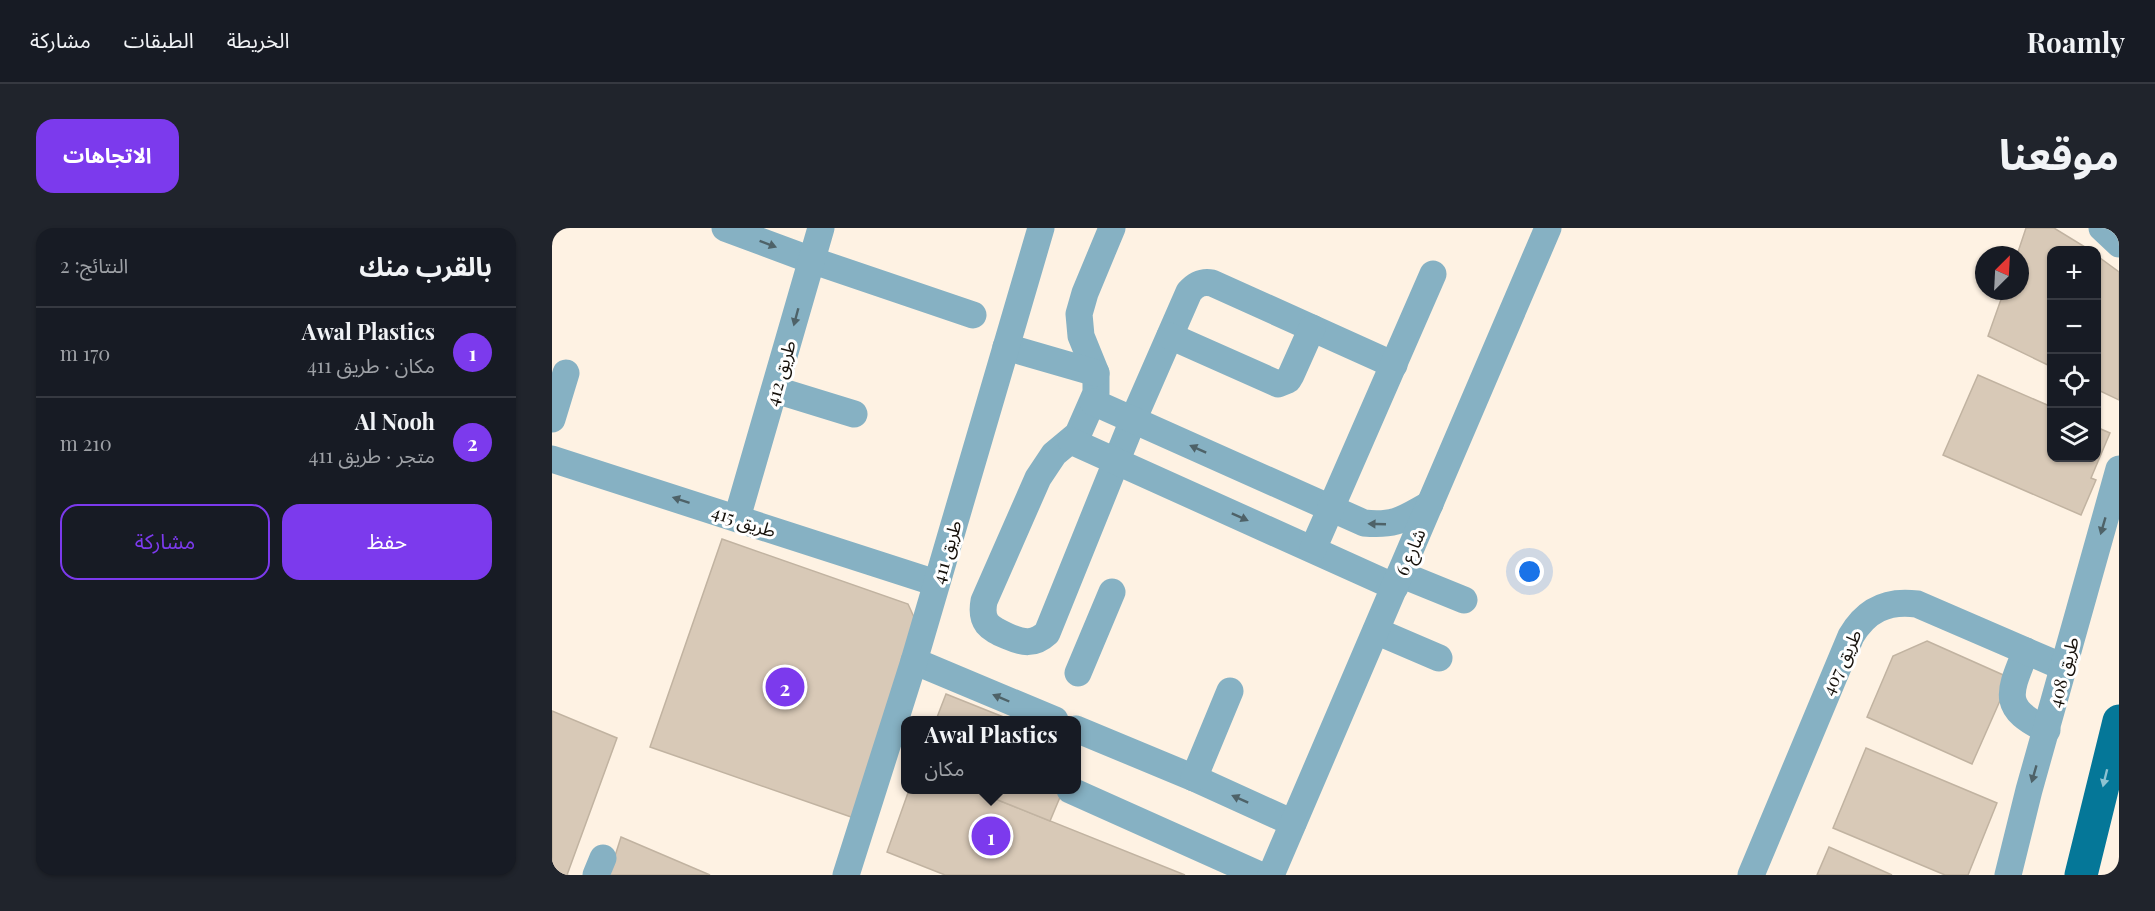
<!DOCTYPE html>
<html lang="ar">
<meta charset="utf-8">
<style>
:root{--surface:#171b24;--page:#20242c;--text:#f1f3f6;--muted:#9ea1a6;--line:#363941;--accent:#7c3aed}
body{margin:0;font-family:"Playfair Display","Noto Sans Arabic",serif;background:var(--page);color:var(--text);direction:rtl}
.controls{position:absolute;right:18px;top:18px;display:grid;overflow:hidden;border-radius:12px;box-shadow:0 2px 4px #0004}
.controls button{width:54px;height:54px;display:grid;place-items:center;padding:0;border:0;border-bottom:2px solid var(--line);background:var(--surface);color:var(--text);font:30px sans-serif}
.compass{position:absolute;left:1423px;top:18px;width:54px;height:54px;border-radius:50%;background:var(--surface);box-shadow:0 2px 4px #0004;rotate:24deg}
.you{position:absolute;left:978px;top:344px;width:21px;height:21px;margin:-15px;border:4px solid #fff;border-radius:50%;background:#1a73e8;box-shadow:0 0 0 9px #1a73e833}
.badge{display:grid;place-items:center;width:39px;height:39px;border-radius:50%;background:var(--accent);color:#fff;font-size:20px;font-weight:700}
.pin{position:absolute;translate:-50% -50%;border:3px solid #fff;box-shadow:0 2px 6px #0006}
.popup{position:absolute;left:349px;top:488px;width:180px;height:78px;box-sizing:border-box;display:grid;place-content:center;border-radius:12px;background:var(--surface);filter:drop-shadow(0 2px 4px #0005);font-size:20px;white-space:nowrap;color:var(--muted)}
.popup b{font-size:22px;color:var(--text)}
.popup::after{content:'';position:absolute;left:50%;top:100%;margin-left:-12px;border:12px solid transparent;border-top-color:var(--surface)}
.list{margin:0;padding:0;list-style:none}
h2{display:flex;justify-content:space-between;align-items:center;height:78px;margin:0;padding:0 24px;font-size:26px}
h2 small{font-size:20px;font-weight:400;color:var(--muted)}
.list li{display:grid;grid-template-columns:39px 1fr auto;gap:18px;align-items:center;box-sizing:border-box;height:90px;padding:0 24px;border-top:2px solid var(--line)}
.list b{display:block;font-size:22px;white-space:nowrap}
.list p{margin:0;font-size:20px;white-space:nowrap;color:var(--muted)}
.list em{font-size:20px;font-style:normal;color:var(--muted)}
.actions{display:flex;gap:12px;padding:18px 24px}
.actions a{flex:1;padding:14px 0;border:2px solid var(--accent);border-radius:18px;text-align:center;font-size:21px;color:var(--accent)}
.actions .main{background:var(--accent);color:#fff}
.icon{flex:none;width:33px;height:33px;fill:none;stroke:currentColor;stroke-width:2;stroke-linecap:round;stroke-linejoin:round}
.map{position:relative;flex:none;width:1567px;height:647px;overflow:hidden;direction:ltr;border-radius:18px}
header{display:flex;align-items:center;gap:36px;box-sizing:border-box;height:84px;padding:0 30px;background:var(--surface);border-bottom:2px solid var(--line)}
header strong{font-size:28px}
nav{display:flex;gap:33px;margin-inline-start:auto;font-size:21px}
.intro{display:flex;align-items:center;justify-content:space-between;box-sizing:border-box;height:144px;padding:0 36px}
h1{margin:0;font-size:42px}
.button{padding:15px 27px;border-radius:18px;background:var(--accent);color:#fff;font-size:21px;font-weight:700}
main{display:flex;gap:36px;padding:0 36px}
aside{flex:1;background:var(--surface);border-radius:18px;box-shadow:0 2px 4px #0004}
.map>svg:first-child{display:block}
.building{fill:#d8c9b7;stroke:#c1b3a1;stroke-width:1.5}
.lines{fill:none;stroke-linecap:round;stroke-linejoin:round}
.minor{stroke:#86b1c3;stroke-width:27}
.major{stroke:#057798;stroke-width:33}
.oneway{fill:#4e6268}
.oneway2{fill:#8ec2d1}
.labels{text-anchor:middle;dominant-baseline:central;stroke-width:6;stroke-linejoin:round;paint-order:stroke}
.street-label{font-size:18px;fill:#17120c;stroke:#fff}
</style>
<header>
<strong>Roamly</strong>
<nav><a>الخريطة</a><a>الطبقات</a><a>مشاركة</a></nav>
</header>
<div class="intro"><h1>موقعنا</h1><a class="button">الاتجاهات</a></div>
<main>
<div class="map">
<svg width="1567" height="647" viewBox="0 0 1567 647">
<rect width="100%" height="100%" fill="#fef2e3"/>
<g class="building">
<polygon points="1474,0 1502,0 1538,22 1500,22 1500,139 1436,108 1452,63 1468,63 1468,27 1465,27"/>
<polygon points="1544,27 1567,44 1567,172 1544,161"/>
<polygon points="1426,147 1500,179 1500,230 1544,230 1544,199 1558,205 1539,250 1544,252 1529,287 1391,227"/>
<polygon points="170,311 356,376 367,400 302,590 98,519"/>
<polygon points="1375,413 1458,450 1420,536 1315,489 1341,428"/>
<polygon points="394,466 459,492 384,492"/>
<polygon points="0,483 65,510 15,647 0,647"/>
<polygon points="1314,520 1445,575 1416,647 1393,647 1281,600"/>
<polygon points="357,562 421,562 633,647 393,647 335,624"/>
<polygon points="421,562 511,562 498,593"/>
<polygon points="69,609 158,647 57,647"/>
<polygon points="1277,619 1340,647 1265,647"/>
</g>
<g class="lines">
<g class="minor">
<polyline points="173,0 259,32 421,87"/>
<path d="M560,0L533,65L527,86L529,108L544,145V165L526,206L502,226L486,250L432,373C428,395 437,400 455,408C471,415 482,417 495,405L581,192L637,64C644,56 650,53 660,55L842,137"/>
<polyline points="1550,0 1567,16"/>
<polyline points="618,108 726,156 736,152 739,147 760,100"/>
<polyline points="454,119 544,145"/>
<polyline points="224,162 302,186"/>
<path d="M541,174L812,295C844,298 851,291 878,276"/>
<polyline points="0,191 14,145"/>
<polyline points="519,213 843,359"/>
<polyline points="0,231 384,355"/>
<polyline points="185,290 269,0"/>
<polyline points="761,321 881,46"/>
<polyline points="848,346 912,372"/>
<polyline points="824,403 887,430"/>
<path d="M1474,423C1457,465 1448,480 1495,502"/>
<polyline points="362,433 503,492"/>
<polyline points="526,445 560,364"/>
<polyline points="524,501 642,550 741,595"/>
<polyline points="642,550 678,463"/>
<polyline points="518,562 708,647"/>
<polyline points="44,647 51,630"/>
<polyline points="294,647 362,433 489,0"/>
<polyline points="719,647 996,0"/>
<path d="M1199,647L1299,408C1314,382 1335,372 1365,376L1511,439"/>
<polyline points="1456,647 1477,562 1567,241"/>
</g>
<polyline class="major" points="1529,647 1567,493"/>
</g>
<defs><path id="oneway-solid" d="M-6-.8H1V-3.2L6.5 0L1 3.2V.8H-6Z" transform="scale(1.5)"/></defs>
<g class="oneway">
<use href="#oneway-solid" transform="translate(216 16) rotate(21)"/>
<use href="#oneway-solid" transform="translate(244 89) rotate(105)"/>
<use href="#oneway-solid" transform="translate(646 221) rotate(-156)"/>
<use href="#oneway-solid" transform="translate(129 272) rotate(-162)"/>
<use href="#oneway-solid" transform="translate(688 289) rotate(24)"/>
<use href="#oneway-solid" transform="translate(825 296) rotate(-178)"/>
<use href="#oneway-solid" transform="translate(1551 298) rotate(106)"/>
<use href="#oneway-solid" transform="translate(449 470) rotate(-157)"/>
<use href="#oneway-solid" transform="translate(1482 546) rotate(106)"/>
<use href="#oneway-solid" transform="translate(688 571) rotate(-156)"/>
</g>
<use class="oneway2" href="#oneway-solid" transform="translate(1553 550) rotate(104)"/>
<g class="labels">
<g class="street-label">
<text transform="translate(228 145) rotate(-74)">طريق 412</text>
<text transform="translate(192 293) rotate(18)">طريق 415</text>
<text transform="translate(394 324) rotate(-74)">طريق 411</text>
<text transform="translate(858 324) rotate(-67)">شارع 6</text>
<text transform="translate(1289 434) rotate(-65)">طريق 407</text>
<text transform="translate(1511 444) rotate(-75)">طريق 408</text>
</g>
</g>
</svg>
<div class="controls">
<button>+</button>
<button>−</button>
<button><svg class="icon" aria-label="locate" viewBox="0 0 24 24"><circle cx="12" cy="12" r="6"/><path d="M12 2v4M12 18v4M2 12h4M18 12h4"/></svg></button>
<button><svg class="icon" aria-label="layers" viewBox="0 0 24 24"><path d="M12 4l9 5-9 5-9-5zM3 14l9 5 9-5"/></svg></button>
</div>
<svg class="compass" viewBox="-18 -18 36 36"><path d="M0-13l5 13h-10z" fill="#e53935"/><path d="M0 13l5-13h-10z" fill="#9ea1a6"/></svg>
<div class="you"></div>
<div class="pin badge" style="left:439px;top:608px">1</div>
<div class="popup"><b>Awal Plastics</b>مكان</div>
<div class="pin badge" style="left:233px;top:459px">2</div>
</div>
<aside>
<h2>بالقرب منك<small>النتائج: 2</small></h2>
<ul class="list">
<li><span class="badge">1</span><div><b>Awal Plastics</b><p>مكان · طريق 411</p></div><em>170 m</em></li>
<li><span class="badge">2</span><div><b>Al Nooh</b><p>متجر · طريق 411</p></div><em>210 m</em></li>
</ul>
<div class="actions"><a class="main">حفظ</a><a>مشاركة</a></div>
</aside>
</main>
